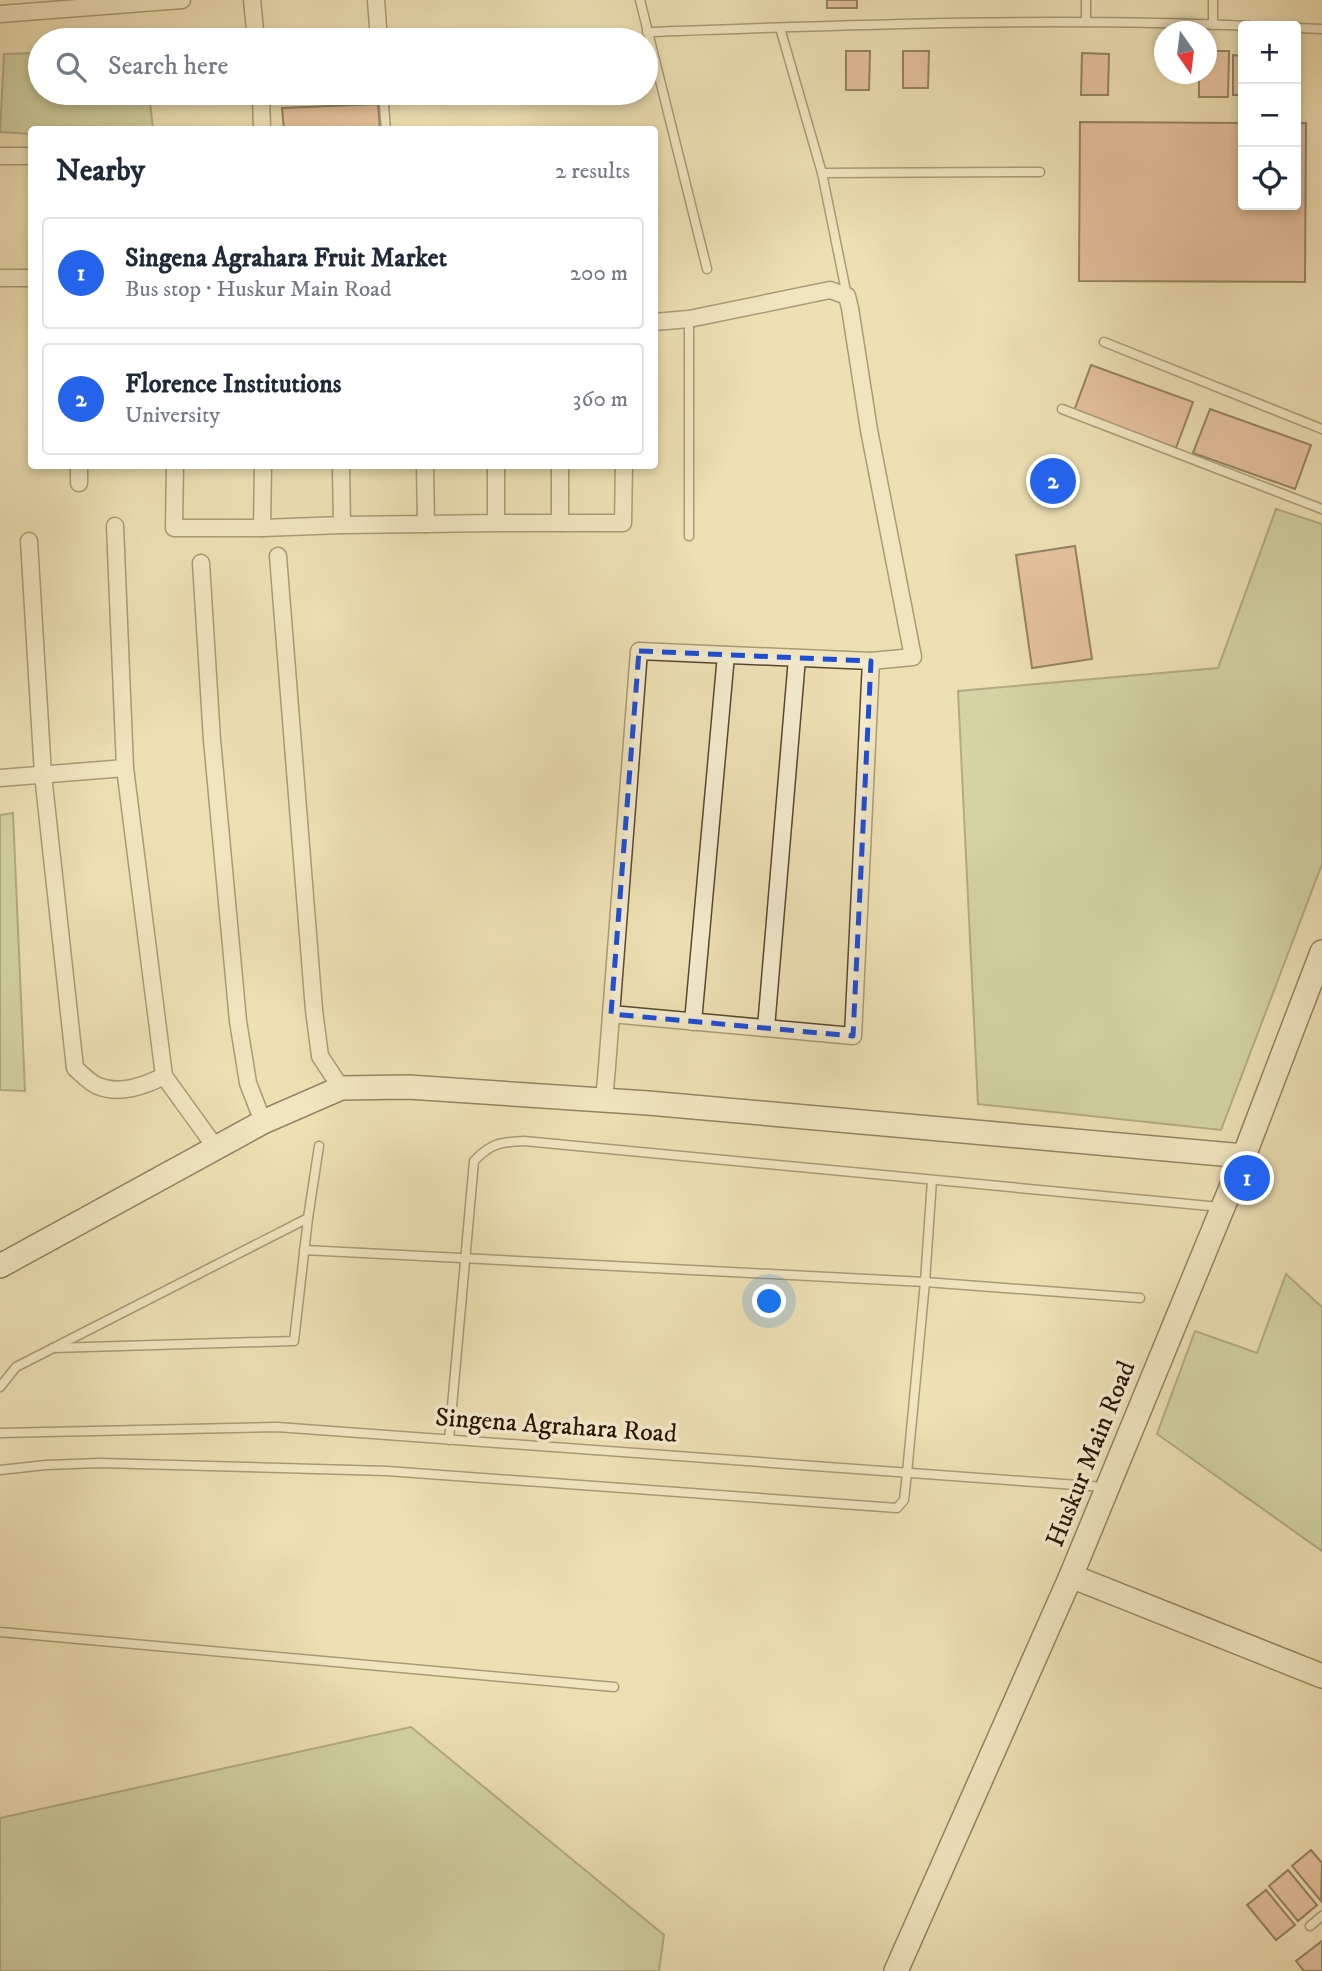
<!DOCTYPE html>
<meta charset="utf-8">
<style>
:root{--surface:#fff;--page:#f2f2f3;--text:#1f2937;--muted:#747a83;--line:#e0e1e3;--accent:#2563eb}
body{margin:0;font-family:"IM FELL DW Pica",serif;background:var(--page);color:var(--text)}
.controls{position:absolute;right:21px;top:21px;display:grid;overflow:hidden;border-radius:7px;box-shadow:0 4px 10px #0003}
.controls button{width:63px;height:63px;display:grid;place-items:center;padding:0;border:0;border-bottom:2px solid var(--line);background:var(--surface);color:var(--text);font:35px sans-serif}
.compass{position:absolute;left:1154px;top:21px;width:63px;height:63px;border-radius:50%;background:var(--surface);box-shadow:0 4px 10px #0003;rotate:166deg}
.you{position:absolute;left:770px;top:1302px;width:24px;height:24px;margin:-18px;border:5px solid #fff;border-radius:50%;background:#1a73e8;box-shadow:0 0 0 10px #1a73e833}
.badge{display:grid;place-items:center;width:46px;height:46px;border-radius:50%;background:var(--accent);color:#fff;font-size:23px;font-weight:700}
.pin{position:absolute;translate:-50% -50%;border:4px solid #fff;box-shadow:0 2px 7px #0006}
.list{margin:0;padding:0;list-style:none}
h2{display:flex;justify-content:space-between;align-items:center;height:91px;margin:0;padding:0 28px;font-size:30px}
h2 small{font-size:23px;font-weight:400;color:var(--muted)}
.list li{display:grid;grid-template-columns:46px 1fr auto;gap:21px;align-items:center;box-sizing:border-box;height:112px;margin:0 14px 14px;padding:0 14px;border:2px solid var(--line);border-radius:7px}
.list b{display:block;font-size:26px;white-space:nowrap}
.list p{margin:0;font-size:23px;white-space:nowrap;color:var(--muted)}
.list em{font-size:23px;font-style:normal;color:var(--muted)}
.icon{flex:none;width:38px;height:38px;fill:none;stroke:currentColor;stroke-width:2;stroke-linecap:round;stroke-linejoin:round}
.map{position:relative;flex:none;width:1322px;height:1971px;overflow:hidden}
.search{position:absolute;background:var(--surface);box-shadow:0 4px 10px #0003;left:28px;top:28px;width:630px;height:77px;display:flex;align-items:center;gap:18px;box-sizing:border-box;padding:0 24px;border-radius:38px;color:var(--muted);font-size:26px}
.panel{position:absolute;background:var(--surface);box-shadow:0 4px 10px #0003;left:28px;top:126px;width:630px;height:343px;border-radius:7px}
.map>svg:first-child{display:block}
.green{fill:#b3c390;stroke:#6e6c4a;stroke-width:2}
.building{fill:#dd9e86;stroke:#291404;stroke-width:2}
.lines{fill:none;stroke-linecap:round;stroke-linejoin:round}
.lane-casing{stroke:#5a4730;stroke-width:11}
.street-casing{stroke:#5a4730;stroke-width:19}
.secondary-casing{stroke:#291404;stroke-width:26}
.lane{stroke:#f3ebce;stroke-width:8}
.street{stroke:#f3ebce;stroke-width:16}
.secondary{stroke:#f3ebce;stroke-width:23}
.marked{fill:none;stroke:#1d4ed8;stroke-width:5;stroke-dasharray:14 9;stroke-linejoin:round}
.labels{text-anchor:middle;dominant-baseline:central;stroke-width:7;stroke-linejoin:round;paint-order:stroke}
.street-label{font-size:26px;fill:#291404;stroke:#f3ebce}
</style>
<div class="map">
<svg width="1322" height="1971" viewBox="0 0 1322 1971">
<rect width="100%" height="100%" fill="#ede0b3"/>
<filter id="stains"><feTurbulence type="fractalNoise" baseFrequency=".00286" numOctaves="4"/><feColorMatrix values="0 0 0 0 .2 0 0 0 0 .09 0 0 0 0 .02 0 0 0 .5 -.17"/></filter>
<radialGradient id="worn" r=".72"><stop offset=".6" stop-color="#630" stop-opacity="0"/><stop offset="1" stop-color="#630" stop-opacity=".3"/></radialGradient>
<g class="green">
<polygon points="40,53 40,93 149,93 153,129 32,130 31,134 0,132 4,54"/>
<polygon points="1276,509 1322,524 1322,864 1221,1130 978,1104 958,691 1218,668"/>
<polygon points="13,813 25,1091 0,1090 0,815"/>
<polygon points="1286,1274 1322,1307 1322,1551 1157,1434 1195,1331 1257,1353"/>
<polygon points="411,1727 664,1935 659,1971 0,1971 0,1818"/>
</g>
<g class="building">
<rect x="827" y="0" width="30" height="8"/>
<polygon points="846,51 870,51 869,90 846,90"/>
<polygon points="903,51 929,51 928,88 903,88"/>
<polygon points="1206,51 1229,51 1228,97 1199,97 1199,74 1206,74"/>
<polygon points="1082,53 1109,54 1108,95 1081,95"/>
<polygon points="1233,55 1243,56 1243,95 1233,95"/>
<polygon points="378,104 380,130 284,130 282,108"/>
<polygon points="1080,122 1243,123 1243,205 1296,205 1296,123 1306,123 1305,282 1079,281"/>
<polygon points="1091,365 1193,402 1176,448 1074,411"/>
<polygon points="1210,409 1311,445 1295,489 1193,453"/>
<polygon points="1075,546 1092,659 1032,668 1016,555"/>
<polygon points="1311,1850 1322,1863 1321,1901 1292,1866"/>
<polygon points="1288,1870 1317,1905 1298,1921 1269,1886"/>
<polygon points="1266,1890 1295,1925 1276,1940 1247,1905"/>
<polygon points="1322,1941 1322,1971 1304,1971 1296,1961"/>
</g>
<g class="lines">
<defs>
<g id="lane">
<polyline points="640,0 707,269"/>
<polyline points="1086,0 1086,22"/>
<polyline points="1213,25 1213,0"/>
<polyline points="780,28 822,173 847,296"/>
<polyline points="1296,28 1322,29"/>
<path d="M647,32C847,25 1049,17 1249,26"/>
<polyline points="383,93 386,130"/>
<polyline points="822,173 1040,172"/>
<polyline points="689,319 689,536"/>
<polyline points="1104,342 1322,429"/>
<polyline points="1062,409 1322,509"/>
<polyline points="304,1250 925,1282 1140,1298"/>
<polyline points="53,1348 294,1341 308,1218"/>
<polyline points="0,1387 16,1367 308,1218 319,1146"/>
<polyline points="0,1433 277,1427 1104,1487"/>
<path d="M449,1440L474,1161C491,1143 501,1142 524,1141L1220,1207"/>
<polyline points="0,1470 46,1465 100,1463 387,1471 897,1508 904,1500 907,1473 925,1282 932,1180"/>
<polyline points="0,1632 614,1687"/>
<polyline points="1310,1926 1322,1916"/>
</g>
<g id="street">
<polyline points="252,0 256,40"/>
<polyline points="376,0 379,40"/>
<polyline points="0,14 182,0"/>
<polyline points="261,93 262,130"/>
<polyline points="0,156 32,156"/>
<polyline points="0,278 32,278"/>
<polyline points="654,322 689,319 830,290 847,296 850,308 869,430 913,657 871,661"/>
<polyline points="175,466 174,528 262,528 263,466"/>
<polyline points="79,483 79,466"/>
<polyline points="496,523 560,523 560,466"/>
<polyline points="560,523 623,523 624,466"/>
<polyline points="426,524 496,523 496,466"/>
<polyline points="342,525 426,524 425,466"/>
<polyline points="115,526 125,768 164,1076 216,1148"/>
<polyline points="262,528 342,525 341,466"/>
<path d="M29,541L43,775L75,1068C82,1074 90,1083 98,1086C120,1095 144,1086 164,1076"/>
<polyline points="278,556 314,1010 320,1056 341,1088"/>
<polyline points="201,563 212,740 238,1021 248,1083 263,1122"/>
<polyline points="0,778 125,768"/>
<polyline points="693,1022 726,655"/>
<polyline points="766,1028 797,658"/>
<polyline points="604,1100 607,1067 639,651 871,661 853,1036 611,1014"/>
</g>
<g id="secondary">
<polyline points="0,1266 263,1122 341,1088 408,1087 648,1103 1244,1156"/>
<polyline points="1071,1576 1322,1676"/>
<polyline points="896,1971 1071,1576 1244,1156 1322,952"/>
</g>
</defs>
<use href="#lane" class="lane-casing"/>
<use href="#street" class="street-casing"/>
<use href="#secondary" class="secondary-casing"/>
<use href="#lane" class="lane"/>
<use href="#street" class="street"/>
<use href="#secondary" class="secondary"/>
</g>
<path d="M0 0H1322V1971H0ZM639,651L871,661L853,1036L611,1014Z" fill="#ede0b3" fill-opacity=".55" fill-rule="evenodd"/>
<path class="marked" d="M639,651L871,661L853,1036L611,1014Z"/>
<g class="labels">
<g class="street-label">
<text transform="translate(556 1426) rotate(4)">Singena Agrahara Road</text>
<text transform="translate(1091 1454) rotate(-68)">Huskur Main Road</text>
</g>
</g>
<rect width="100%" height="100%" filter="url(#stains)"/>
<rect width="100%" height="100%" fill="url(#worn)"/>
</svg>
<div class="controls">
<button>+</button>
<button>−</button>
<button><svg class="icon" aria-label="locate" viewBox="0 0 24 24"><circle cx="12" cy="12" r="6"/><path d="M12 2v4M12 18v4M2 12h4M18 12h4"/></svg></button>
</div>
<svg class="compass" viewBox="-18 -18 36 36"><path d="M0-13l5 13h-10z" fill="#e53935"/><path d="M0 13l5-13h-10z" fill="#747a83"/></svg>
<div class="you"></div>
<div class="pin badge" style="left:1247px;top:1178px">1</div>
<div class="pin badge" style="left:1053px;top:481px">2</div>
<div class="search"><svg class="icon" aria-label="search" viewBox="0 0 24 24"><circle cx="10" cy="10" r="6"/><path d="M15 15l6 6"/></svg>Search here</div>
<section class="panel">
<h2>Nearby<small>2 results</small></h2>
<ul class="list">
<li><span class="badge">1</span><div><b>Singena Agrahara Fruit Market</b><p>Bus stop · Huskur Main Road</p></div><em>200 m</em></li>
<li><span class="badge">2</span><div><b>Florence Institutions</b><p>University</p></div><em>360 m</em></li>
</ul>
</section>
</div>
